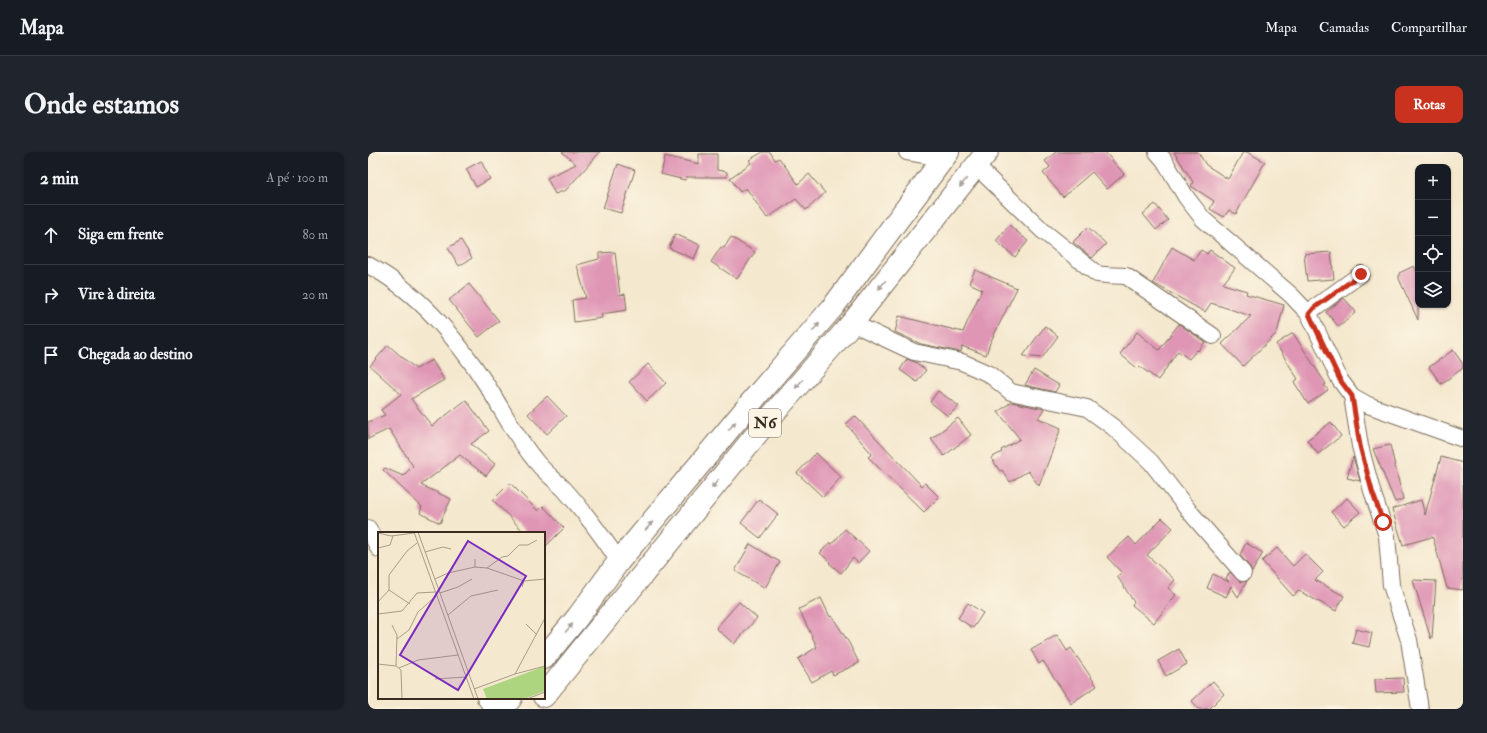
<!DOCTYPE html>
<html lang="pt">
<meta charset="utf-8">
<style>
:root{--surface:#171b24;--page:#20242c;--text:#f1f3f6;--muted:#9ea1a6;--line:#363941;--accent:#c8321e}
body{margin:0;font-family:"IM FELL Double Pica",serif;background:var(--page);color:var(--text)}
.controls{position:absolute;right:12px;top:12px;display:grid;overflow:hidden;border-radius:8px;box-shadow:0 1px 3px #0004}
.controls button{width:36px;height:36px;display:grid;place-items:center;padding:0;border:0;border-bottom:1px solid var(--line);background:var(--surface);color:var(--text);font:20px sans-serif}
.stop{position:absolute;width:12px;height:12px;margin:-9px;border:3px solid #c8321e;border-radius:50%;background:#fff}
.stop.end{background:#c8321e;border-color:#fff;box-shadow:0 1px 4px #0008}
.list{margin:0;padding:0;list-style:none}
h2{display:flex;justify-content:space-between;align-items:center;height:52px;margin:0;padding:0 16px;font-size:17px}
h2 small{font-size:13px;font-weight:400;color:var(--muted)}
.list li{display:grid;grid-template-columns:26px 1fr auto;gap:12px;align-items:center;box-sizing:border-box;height:60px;padding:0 16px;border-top:1px solid var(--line)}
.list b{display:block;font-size:15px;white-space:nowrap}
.list em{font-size:13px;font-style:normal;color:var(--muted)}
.icon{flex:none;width:22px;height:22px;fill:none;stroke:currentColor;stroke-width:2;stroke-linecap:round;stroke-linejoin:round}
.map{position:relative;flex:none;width:1095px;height:557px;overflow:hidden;border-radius:8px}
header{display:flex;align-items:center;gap:24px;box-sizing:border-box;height:56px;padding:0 20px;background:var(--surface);border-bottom:1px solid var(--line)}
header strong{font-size:19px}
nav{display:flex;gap:22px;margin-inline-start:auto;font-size:14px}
.intro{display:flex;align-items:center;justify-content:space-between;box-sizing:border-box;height:96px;padding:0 24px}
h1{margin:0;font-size:28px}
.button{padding:10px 18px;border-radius:8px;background:var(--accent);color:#fff;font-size:14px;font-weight:700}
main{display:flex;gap:24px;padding:0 24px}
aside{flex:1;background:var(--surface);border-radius:8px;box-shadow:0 1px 3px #0004}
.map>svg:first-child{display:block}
.building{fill:#df96b5}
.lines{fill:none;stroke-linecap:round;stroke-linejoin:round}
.street-casing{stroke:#7c6c5c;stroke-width:18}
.highway-casing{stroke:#7c6c5c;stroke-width:24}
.street{stroke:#fff;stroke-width:16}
.highway{stroke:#fff;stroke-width:22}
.oneway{fill:#a79f9a}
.route{stroke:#c8321e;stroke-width:5}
.labels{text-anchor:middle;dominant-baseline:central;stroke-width:3;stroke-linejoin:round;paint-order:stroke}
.shield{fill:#fcf5e5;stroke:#75675a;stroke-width:1}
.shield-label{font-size:16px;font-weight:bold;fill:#3b2a1e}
.inset-road{fill:none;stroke:#aa9c88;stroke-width:1}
.view{fill:#7b2cbf;fill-opacity:0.15;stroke:#7b2cbf;stroke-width:2}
.inset-edge{fill:none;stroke:#3b2a1e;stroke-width:2}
</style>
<header>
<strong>Mapa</strong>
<nav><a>Mapa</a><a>Camadas</a><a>Compartilhar</a></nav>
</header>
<div class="intro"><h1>Onde estamos</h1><a class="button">Rotas</a></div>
<main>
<aside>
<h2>2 min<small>A pé · 100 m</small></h2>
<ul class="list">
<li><svg class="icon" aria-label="ahead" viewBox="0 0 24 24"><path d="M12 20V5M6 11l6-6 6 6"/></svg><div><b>Siga em frente</b></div><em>80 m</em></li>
<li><svg class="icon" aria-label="right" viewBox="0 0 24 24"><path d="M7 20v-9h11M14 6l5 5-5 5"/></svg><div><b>Vire à direita</b></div><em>20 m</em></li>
<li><svg class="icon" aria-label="arrive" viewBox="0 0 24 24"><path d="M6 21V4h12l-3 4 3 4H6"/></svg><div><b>Chegada ao destino</b></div></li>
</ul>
</aside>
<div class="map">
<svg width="1095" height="557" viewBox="0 0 1095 557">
<rect width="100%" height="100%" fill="#fcf5e5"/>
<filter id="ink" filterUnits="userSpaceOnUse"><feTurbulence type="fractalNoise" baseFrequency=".025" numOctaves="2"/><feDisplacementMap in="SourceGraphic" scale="8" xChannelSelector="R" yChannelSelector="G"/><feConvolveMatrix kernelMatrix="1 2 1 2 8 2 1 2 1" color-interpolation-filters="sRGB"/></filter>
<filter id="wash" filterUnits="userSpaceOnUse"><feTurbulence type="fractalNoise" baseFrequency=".012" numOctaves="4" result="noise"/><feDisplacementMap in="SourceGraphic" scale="16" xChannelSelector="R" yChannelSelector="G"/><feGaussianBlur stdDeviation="0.9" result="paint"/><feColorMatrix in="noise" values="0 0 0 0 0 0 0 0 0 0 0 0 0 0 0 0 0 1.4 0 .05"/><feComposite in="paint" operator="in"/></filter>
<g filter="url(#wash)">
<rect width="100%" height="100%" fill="#f4e8ce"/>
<g id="blocks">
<g class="building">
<polygon points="194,0 232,0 198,38 187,42 179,26 208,12"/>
<polygon points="395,0 402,0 407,8 411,6 430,32 441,22 457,41 438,58 428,47 399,66 378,36 372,40 362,26 383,11 381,8"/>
<polygon points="688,0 737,0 756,22 739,37 724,20 695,45 675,21 682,15 677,9"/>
<polygon points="806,0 830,0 838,13 860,27 875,0 879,0 897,10 868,62 861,58 856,65 842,57 846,49 823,34 825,30"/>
<polygon points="331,2 349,2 349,18 359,20 359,25 318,25 317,28 293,22 297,4 331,12"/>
<polygon points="113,9 122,27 108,35 98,17"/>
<polygon points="250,12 267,18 253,61 235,56"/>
<polygon points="787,52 800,68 788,78 775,62"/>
<polygon points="641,73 660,89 647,105 628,89"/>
<polygon points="720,75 738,92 724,106 705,90"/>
<polygon points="307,82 332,93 326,107 301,96"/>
<polygon points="363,85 387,100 369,127 343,110 353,95 356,96"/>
<polygon points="93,88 104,106 91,114 80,96"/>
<polygon points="804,95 826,108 833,98 839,102 842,98 867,116 855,132 879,139 878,142 916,153 909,181 875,214 854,192 883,164 843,151 837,160 785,131"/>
<polygon points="247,100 252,143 257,142 259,158 233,162 234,166 206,170 204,148 218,146 209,113 231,107 231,101"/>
<polygon points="963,100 966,127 939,129 936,102"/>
<polygon points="1046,114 1050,122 1050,168 1031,127 1031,121"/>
<polygon points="607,118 649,136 622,191 618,203 594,194 593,200 553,192 527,180 531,164 595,180 614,137 601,131"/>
<polygon points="101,132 131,169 111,185 81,148"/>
<polygon points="976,146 988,160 971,175 958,160"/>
<polygon points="811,172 837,190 830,199 829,198 821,207 810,199 790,228 771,214 769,216 752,202 769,180 791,198"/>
<polygon points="677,174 690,184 674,206 655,204"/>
<polygon points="925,181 958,232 956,233 960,238 940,252 926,230 930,227 908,192"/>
<polygon points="20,193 48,217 64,208 76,228 43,247 64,274 98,248 121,279 103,292 127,312 118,324 92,303 53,333 83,347 72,371 52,361 54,355 15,318 17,316 35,324 45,314 21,277 0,287 0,270 17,263 13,258 33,242 2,214"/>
<polygon points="1085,198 1095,212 1095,216 1073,232 1061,215"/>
<polygon points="539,207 547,210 558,218 549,230 532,218"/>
<polygon points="280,212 298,231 279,249 261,230"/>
<polygon points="666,218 691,233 687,240 657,233"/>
<polygon points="570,239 591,254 580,264 562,250"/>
<polygon points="179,244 198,264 179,282 160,262"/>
<polygon points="643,250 676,257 670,266 693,276 671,334 660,319 642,330 634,318 632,319 623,306 634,300 633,298 652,287 630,260"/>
<polygon points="487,264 554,334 557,331 571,345 556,360 500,305 504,302 478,272"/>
<polygon points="590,266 603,283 576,304 563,287"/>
<polygon points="963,270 973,284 950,302 939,288"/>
<polygon points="1022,293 1035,347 1027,350 1005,297"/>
<polygon points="448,301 473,325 455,345 429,321"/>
<polygon points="985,305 992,329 979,326"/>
<polygon points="1073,305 1095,311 1095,438 1079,436 1065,386 1064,385 1035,393 1024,357 1053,348 1057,363"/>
<polygon points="142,331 170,359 175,354 196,376 176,396 176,381 157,381 125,348"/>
<polygon points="979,346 992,360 976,374 963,360"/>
<polygon points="391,347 410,362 392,386 373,371"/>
<polygon points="794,366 805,376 779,403 807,428 800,436 808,443 786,471 764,453 766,450 749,424 754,421 739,405 761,385 768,393"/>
<polygon points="477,377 501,399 490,411 485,406 473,421 461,411 462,410 452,401 462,390 464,392"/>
<polygon points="878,391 895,401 884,420 882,415 872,403"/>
<polygon points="382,392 412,410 397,436 367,419"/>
<polygon points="909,396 925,414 937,402 955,420 947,428 976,444 968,459 931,439 925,444 894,409"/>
<polygon points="862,420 872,430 879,429 870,445 863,434 858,445 839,436 845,422 861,430 858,426"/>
<polygon points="1045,428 1068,429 1064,486 1063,487"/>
<polygon points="453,446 462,465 464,464 481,491 491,511 465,523 463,519 444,530 430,507 449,495 431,457"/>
<polygon points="371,450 389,466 366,492 348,476"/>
<polygon points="600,451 615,461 605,476 590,466"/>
<polygon points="988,477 1004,481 1001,495 984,491"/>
<polygon points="689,483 699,499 703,496 729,534 703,551 675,509 671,512 663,498"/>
<polygon points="811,497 819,512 798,524 790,509"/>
<polygon points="1035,526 1036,540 1008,541 1007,527"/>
<polygon points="845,529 856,542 841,557 831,557 824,549"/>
</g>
</g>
</g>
<g filter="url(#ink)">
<use href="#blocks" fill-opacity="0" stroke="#7c6c5c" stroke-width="1"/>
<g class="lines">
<defs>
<g id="street">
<polyline points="539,0 575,6"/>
<polyline points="789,0 796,8 818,45 835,67 923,143 941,162"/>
<path d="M608,14L675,79L729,122C739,124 748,123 758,124L845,184"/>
<path d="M0,113C51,140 89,187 120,235C135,259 148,285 166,307C174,318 186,327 196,337C216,359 234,384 251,409"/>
<polyline points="993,122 946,156 941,162 972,228 984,244 1000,253 1095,287"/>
<polyline points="484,171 546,200 594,210 621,222 643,240 719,256 745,275 783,310 821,359 875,421"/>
<polyline points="984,244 992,294 1004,339 1019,384 1023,433 1041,488 1052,557"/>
<polyline points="0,376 11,397"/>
<polyline points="117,546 125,557"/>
</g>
<g id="highway">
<polyline points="176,506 209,466 251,409 391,241 465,155 580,0"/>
<polyline points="176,544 400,268 484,171 619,0"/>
<polyline points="134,557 143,546"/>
</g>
</defs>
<use href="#street" class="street-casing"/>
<use href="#highway" class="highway-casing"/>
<use href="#street" class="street"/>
<use href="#highway" class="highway"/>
</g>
<defs><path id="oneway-solid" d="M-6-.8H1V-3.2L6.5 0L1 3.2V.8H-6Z"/></defs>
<g class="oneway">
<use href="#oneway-solid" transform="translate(595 31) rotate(128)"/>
<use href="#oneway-solid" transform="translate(514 133) rotate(129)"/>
<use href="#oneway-solid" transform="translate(448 175) rotate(-50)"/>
<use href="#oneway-solid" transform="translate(431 232) rotate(131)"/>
<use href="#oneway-solid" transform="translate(364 274) rotate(-50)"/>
<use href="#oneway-solid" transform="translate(347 332) rotate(129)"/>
<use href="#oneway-solid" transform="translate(281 374) rotate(-50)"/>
<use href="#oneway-solid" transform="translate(201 476) rotate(-50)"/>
</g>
</g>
<g class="lines" filter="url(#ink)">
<polyline class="route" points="993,122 946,156 941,162 972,228 984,244 992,294 1004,339 1015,370"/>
</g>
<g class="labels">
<rect class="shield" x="381" y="257" width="32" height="28" rx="3"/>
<g class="shield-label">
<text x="397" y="271">N6</text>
</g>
</g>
<g transform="translate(10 380)">
<rect width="167" height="167" fill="#f4e8ce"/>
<path d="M167,134V159L146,167H109L105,157Z" fill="#add47e"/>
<path class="inset-road" d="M36,0L96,167M40,0L100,167M0,1L13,4L36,1M0,16L12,13L15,4M47,20L65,15L73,17M97,27V35L109,36L124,25L130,24L141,13H150L159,8M109,36L146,49M57,47L70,41L97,35M144,55L146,49L167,47M11,58L32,72M62,61L80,55L94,47M0,70L11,58V43L29,19L39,11M0,82L24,79L39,61L57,60M70,83L93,64L120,58M148,92L159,103M14,93L19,103L18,134M19,107L31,98L40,80L58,64M0,132L18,134L23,138L24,167M21,136L40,128L80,123M137,142L167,134M57,147L88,145M96,157L137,142L167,86M149,167L167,160"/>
<path class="view" d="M90,9L148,44L80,158L22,123Z"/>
<rect width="167" height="167" class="inset-edge"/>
</g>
</svg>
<div class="controls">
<button>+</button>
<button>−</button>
<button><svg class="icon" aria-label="locate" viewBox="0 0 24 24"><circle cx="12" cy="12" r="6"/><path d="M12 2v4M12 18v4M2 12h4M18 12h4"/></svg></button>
<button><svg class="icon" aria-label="layers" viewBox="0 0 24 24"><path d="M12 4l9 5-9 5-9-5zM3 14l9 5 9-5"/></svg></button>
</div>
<div class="stop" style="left:1015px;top:370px"></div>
<div class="stop end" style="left:993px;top:122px"></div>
</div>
</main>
